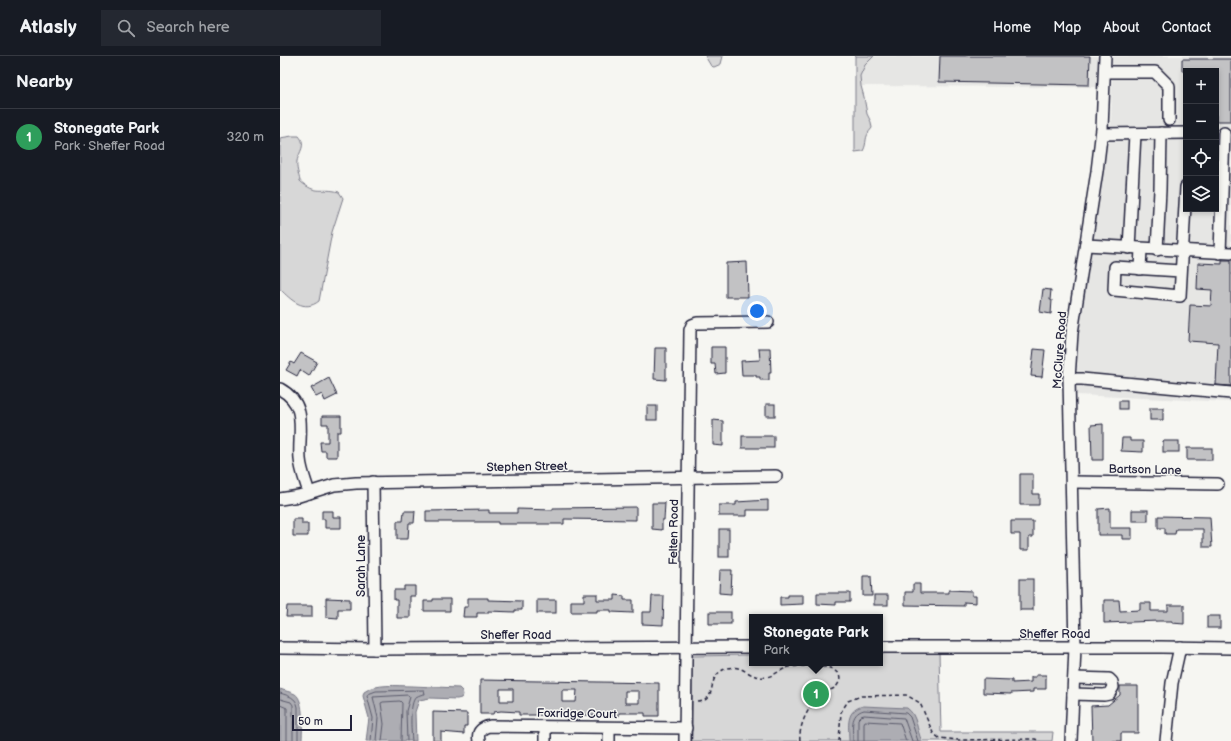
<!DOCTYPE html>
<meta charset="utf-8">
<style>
:root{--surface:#171b24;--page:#242831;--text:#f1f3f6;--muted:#9ea1a6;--line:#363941;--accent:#c8321e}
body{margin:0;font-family:"Balsamiq Sans",sans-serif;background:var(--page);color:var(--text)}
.controls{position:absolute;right:12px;top:12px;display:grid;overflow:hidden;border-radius:0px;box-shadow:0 2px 6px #0003}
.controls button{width:36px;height:36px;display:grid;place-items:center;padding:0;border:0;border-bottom:1px solid var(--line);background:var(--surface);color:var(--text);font:20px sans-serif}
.scale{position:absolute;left:12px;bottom:10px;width:60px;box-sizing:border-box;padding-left:4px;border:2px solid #22223b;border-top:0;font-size:11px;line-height:14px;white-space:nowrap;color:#22223b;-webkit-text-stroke:3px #f6f6f2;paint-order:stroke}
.you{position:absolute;left:477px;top:255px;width:14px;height:14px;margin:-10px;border:3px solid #fff;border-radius:50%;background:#1a73e8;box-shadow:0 0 0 6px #1a73e833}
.badge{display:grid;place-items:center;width:26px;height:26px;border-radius:50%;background:var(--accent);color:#fff;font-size:13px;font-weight:700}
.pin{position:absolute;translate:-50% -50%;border:2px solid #fff;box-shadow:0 1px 4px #0006}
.popup{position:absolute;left:469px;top:558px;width:134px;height:52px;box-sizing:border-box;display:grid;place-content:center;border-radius:0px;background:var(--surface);filter:drop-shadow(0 1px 3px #0005);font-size:13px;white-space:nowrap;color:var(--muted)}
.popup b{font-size:15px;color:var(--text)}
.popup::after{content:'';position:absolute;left:50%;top:100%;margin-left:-8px;border:8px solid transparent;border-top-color:var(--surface)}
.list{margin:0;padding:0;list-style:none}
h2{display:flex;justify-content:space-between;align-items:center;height:52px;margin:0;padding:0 16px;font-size:17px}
h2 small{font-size:13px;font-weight:400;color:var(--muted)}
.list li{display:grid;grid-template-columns:26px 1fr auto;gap:12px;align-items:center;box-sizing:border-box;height:56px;padding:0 16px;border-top:1px solid var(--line)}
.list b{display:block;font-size:15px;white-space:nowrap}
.list p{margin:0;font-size:13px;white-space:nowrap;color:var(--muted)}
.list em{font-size:13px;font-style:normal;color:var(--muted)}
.icon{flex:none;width:22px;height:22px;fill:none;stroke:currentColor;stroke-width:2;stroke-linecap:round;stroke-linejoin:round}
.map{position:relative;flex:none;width:951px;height:685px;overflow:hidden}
header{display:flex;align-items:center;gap:24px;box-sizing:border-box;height:56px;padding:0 20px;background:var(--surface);border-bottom:1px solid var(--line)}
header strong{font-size:19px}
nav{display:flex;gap:22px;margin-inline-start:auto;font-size:14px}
.search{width:280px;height:36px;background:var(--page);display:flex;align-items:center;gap:10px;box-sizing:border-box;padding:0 14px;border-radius:0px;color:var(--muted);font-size:15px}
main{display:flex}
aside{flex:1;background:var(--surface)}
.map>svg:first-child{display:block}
.built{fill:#e6e6e4;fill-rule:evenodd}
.green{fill:#d7d7d7;stroke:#7c7c89}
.water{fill:#adadb3;stroke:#757583}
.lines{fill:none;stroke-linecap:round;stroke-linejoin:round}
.shore{stroke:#5a5a6b;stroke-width:1}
.building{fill:#c2c2c4;stroke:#22223b;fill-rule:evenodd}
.minor-casing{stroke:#22223b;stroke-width:14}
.path{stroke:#22223b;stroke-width:1.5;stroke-dasharray:4 3;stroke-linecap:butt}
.minor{stroke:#f6f6f2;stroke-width:11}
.labels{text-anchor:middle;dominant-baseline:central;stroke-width:3;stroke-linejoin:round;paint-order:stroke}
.street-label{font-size:12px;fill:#22223b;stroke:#f6f6f2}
</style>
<header>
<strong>Atlasly</strong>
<div class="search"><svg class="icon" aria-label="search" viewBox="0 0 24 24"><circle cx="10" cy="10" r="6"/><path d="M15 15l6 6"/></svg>Search here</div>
<nav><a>Home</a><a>Map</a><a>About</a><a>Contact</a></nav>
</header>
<main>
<aside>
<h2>Nearby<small></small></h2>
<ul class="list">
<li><span class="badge" style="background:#2e9e5b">1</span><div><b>Stonegate Park</b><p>Park · Sheffer Road</p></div><em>320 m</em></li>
</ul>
</aside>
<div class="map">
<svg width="951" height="685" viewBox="0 0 951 685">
<rect width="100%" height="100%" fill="#f6f6f2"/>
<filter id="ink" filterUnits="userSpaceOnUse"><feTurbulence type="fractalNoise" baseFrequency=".025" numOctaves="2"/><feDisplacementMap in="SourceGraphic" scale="8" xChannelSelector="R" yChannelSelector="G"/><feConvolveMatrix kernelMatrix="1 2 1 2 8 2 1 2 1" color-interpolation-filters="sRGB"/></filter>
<g filter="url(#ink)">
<g class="built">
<polygon points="594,0 821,0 821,31 581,30 580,20 582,15 585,9"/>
<path d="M832,0H951V346L796,339L802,211L831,67ZM906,15H936V153H906Z"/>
</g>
<g class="green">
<polygon points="425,0 443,0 441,8 434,11 431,10"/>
<path d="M575,0H594L585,9L580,20L581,30L584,41L587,58L591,66L592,72C583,82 588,86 583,95L575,96Z"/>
<path d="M12,80H19C27,89 19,96 17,105C16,112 19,119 20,125C37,140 41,131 59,136L63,142L52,176L39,245C24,257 11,244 0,233V82Z"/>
<polygon points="659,596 661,676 773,676 772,685 412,685 412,600 472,599 472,607 600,607 600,597"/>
</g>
<g class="water">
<path d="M132,630L179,632L182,635L183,639L181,642L177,643L150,642L139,644L135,656L136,685H86L89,662L83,640L84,636C96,627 117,630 132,630Z"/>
<path d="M0,633C5,635 11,636 15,638C25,644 22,674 22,685H0Z"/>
<path d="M583,650L627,652C638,660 636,674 642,685H569C569,669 565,655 583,650Z"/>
</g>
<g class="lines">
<g class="shore">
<path d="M0,637C9,640 16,641 18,651V685"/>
<polyline points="0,643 11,646 13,649 13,685"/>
<polyline points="0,649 7,652 7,685"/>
<path d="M91,685L93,662L87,640L88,638L96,635L144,634L145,638C143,638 139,639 136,641C129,647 131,675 132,685"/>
<polyline points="96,685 98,662 93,641 128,639 130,641 126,655 127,685"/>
<polyline points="102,685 104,668 101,647 103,646 120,645 122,647 121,685"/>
<path d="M573,685C573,673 569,658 584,654L626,657L630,661L638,685"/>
<polyline points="578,685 578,663 581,660 584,659 624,662 632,685"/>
<polyline points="584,685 584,667 585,665 620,667 626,685"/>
</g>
</g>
<g class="building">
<polygon points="660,0 810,0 809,29 659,26"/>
<polygon points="902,3 951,3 951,65 936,65 936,15 902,15"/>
<polygon points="942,204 951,204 951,330 936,329 938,287 908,285 910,249 931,250 932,234 917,233 918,207 942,208"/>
<polygon points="467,206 468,241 446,241 446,207"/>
<polygon points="763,233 771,234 770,244 772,244 771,258 760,256"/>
<polygon points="431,291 445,291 445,317 436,318 435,308 431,308"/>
<polygon points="375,292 386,292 386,324 374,323"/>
<polygon points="479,292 490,292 491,317 489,317 489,324 480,324 480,321 476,321 476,319 462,319 461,305 480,304"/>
<polygon points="754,293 765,294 762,321 751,320"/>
<polygon points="21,297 37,306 29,320 20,314 17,320 6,314 11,306 14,308"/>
<polygon points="49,322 57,339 45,345 42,338 36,341 31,332"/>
<rect x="839" y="345" width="8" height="8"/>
<rect x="486" y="348" width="9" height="12"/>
<rect x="367" y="350" width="10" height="14"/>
<rect x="870" y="352" width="13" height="12"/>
<polygon points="42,360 61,360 61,376 57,376 57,401 46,401 46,395 41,395 40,386 48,386 48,368 42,368"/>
<polygon points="433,364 443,365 443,390 433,389"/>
<polygon points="823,368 823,404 812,404 811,369"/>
<rect x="462" y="380" width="32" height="12"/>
<polygon points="842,382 850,382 850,385 863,385 863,396 841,395"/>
<rect x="883" y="385" width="16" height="11"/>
<rect x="907" y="392" width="25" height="12"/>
<polygon points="740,418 753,418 753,438 759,438 759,449 740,449"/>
<polygon points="488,444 488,454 467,454 467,460 439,460 439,449 456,449 456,446"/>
<polygon points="372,447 385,447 384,464 382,464 382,474 372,473"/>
<polygon points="356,451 356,464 284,463 284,468 218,468 218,466 146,466 146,455 209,454 209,457 237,457 237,453 273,454 273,452"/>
<polygon points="830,452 830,472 852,472 852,483 842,483 842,479 818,479 818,453"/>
<rect x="852" y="454" width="16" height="11"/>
<polygon points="42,455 53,455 53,461 61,461 61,472 45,472 45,463 42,463"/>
<polygon points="124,455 135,455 134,467 129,467 128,483 117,483 117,465 123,465"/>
<polygon points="878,460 930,461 932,491 923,491 923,473 896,473 895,478 885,478 885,472 878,472"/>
<polygon points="13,463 22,463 22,468 28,468 28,480 13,480"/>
<polygon points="731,465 753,465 753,481 749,481 749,494 740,494 740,478 731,478"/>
<rect x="439" y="473" width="10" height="28"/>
<polygon points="440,514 452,514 451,538 439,537"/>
<polygon points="583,520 591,520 592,540 583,540"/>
<rect x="740" y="523" width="13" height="31"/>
<polygon points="633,528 640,528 640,537 669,537 669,534 692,535 692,540 696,540 696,547 684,546 684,550 625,549 625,536 633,536"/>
<polygon points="124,530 135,530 135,540 130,540 130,562 117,562 117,544 114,544 114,534 124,534"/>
<polygon points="537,537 570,537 570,546 556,546 556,549 537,548"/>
<polygon points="304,538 317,538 317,544 335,544 335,539 344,540 344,544 353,544 353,557 331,556 331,554 317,554 317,556 291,556 291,545 304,545"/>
<polygon points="508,539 523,539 523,548 500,549 500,541 508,541"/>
<rect x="594" y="539" width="14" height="10"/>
<polygon points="372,540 384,540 383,569 362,568 362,556 371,556"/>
<polygon points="46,542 70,543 70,553 58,553 58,562 46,561"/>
<polygon points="188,542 208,542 208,544 242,545 242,554 235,554 235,556 208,555 208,557 197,557 197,561 183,561 184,551 188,551"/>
<polygon points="153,543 170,543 170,555 144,555 144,545 153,545"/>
<rect x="257" y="544" width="19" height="13"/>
<polygon points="824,544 839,544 840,555 860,554 860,547 871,547 871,555 888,555 888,549 904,549 904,568 892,567 892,565 879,565 824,567"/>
<polygon points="7,550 32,550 32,561 6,561"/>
<rect x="429" y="556" width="22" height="12"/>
<rect x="927" y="560" width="13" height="12"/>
<polygon points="756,619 766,619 766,633 753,633 753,636 731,637 731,638 703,637 703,623 732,624 732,627 751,626 751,621 756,621"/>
<path d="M200,624L379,627V660H365V657H339V660L302,659V656H277L276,659H239V656L221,655L214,656L213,658H200ZM220,633H233V645H220ZM282,634H297L296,646H282ZM345,635H359V647H345Z"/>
<polygon points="840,630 858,630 858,677 841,677 841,685 812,685 811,650 828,649 840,639"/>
<polygon points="153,656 187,657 187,670 184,670 184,678 161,676 161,685 153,685"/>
</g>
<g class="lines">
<defs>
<g id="minor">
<polyline points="825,16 875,16 889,30 889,64"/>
<polyline points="822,78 906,77"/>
<polyline points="806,189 951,197"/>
<polyline points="849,192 855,78"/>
<polyline points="877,194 880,134 881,77"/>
<polyline points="940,197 944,77"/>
<polyline points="860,213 861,193"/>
<polyline points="901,215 835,211 834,234 900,240 906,131"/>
<polyline points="789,323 802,323 951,337"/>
<path d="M0,333C29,349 18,375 20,403C21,415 26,426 29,437"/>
<polyline points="93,426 95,593"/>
<polyline points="792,426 938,428"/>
<polyline points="0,443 19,440 54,429 76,427 496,420"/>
<polyline points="600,591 881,591 951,592"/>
<polyline points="0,592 95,593 472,591"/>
<polyline points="793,638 824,639 829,638 833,631 832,626 829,623 794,622"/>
<path d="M199,685C197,676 201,672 210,670L406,672"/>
<polyline points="265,685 265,671"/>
<polyline points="329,685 329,672"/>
<polyline points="405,685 410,274 412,269 417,267 488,266"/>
<polyline points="791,685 795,591 789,323 792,277 817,115 822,73 825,0"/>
<polyline points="886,685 892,627 900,591"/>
</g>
</defs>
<use href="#minor" class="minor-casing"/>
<g class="path">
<path d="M418,646C440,643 424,622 445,613C461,607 466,619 480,621C491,623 499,614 509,611C521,609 535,611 547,611C554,613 564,619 558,628C556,633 549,634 545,636C531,644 518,669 520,685"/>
<polyline points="559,685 561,656 568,645 581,640 626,639 640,647 653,677 659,682 678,684 755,683 760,685"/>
</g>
<use href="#minor" class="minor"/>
</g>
</g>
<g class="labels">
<g class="street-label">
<text transform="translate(780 294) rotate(-86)">McClure Road</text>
<text transform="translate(247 411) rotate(-1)">Stephen Street</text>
<text transform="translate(865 414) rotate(1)">Bartson Lane</text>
<text transform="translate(394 476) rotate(-89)">Felten Road</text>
<text transform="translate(81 510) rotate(-90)">Sarah Lane</text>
<text x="775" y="578">Sheffer Road</text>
<text x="236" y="579">Sheffer Road</text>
<text transform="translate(297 658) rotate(1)">Foxridge Court</text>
</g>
</g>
</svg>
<div class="controls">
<button>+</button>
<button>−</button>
<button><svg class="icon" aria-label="locate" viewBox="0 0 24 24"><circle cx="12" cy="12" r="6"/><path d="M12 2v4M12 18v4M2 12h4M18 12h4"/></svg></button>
<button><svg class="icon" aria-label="layers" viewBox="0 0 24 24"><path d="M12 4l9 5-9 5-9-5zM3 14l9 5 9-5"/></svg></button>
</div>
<div class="scale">50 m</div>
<div class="you"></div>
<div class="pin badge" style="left:536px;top:638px;background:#2e9e5b">1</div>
<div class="popup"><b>Stonegate Park</b>Park</div>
</div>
</main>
